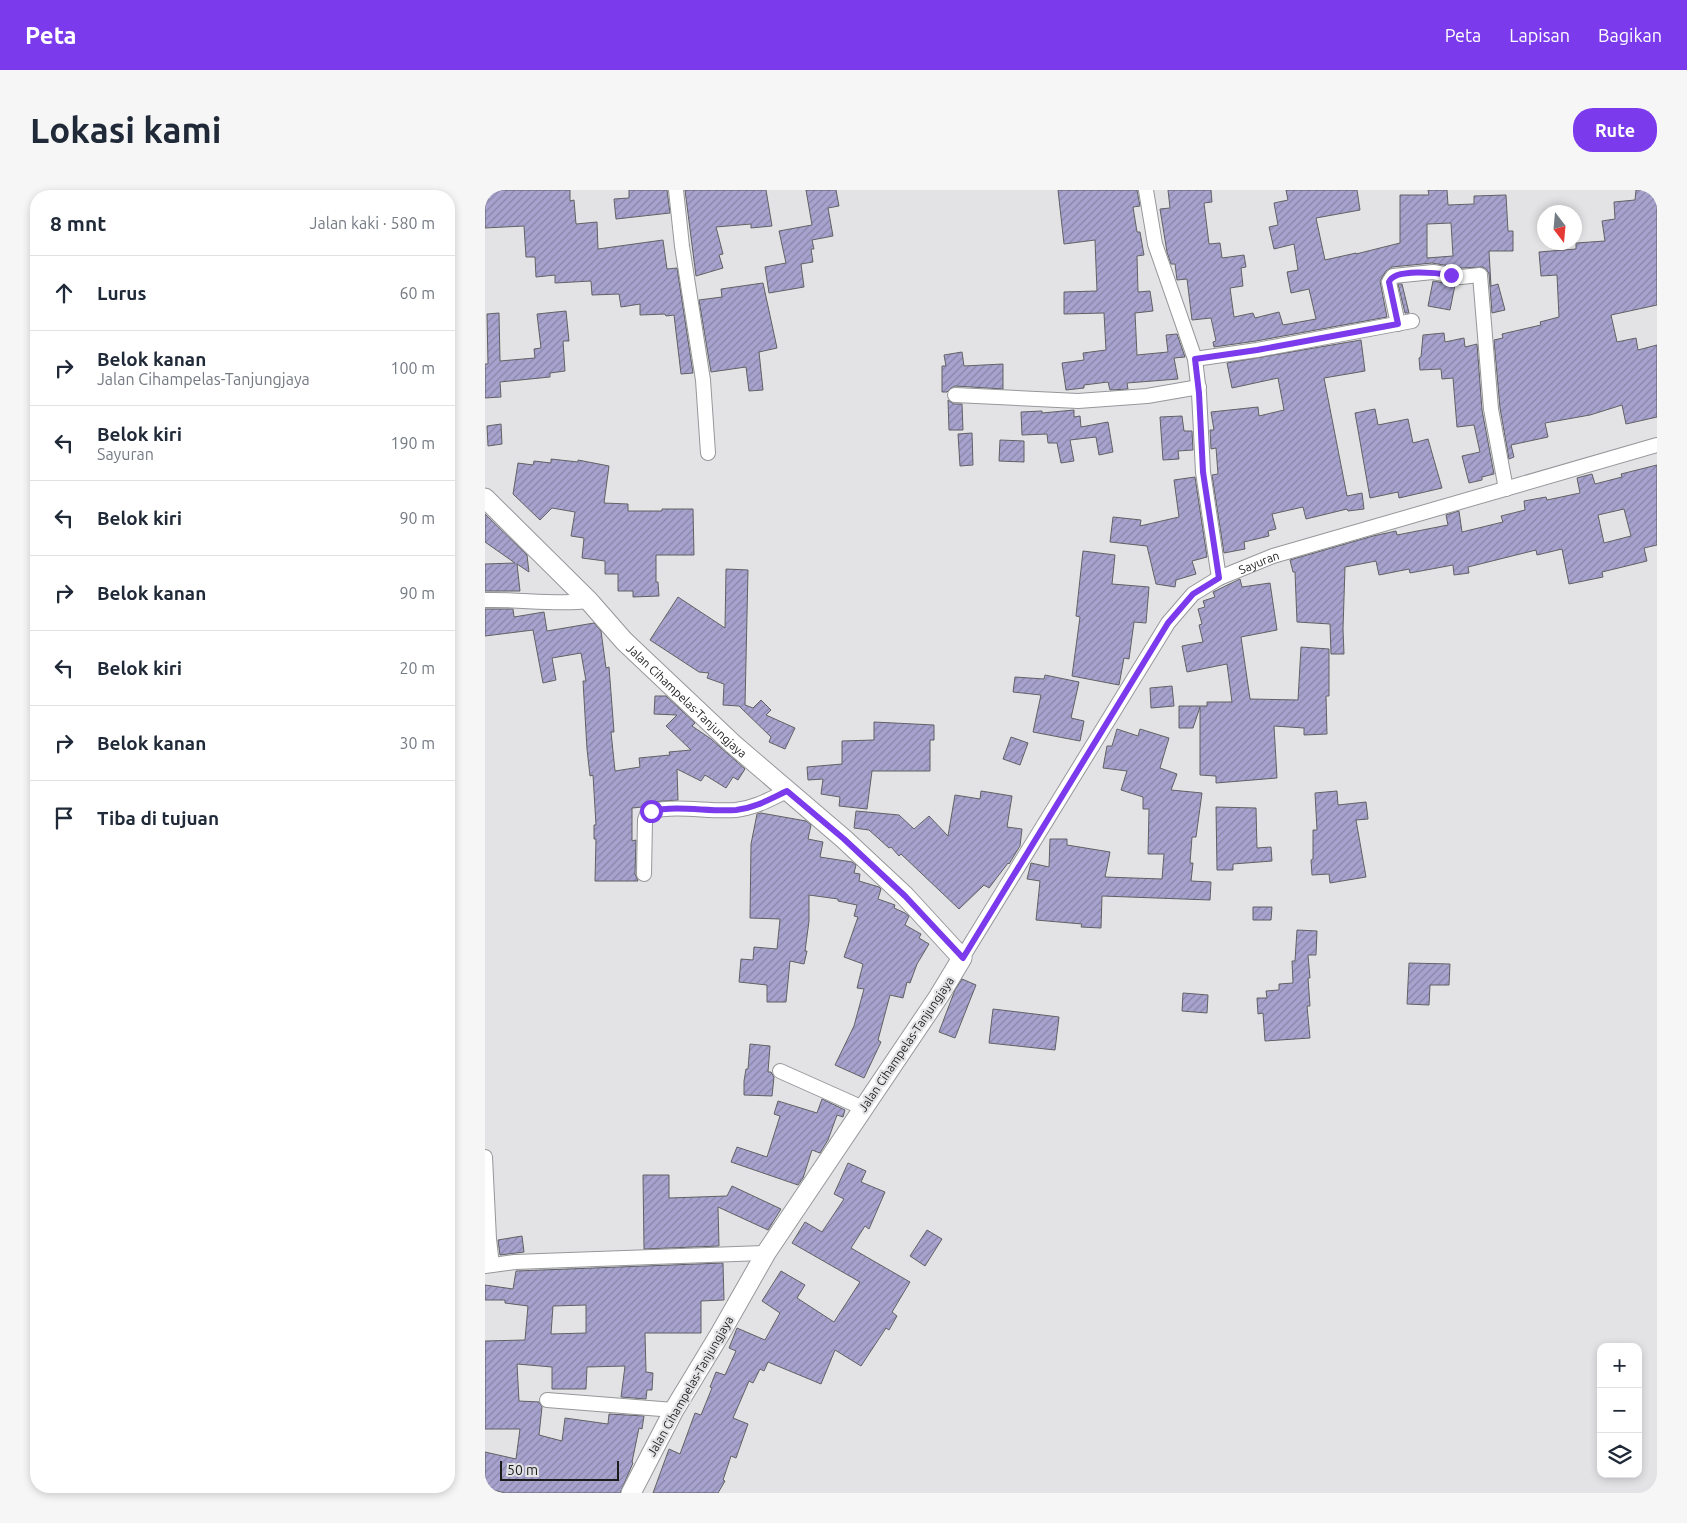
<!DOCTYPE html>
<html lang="id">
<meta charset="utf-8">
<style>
:root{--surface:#fff;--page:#f6f6f7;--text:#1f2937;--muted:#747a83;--line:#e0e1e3;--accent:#7c3aed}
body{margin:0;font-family:Ubuntu,sans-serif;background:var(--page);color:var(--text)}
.controls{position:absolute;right:15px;bottom:15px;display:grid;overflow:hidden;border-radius:10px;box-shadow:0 2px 8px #0003}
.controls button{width:45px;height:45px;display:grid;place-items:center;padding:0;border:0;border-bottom:1px solid var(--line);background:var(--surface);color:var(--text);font:25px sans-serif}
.compass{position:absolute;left:1052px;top:15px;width:45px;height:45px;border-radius:50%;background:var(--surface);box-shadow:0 2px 8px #0003;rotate:164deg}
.scale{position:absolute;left:15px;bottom:12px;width:119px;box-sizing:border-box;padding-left:5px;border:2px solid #1c1c1d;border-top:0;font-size:14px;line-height:18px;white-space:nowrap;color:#1c1c1d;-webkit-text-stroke:4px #e3e3e6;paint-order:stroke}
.stop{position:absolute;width:15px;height:15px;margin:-11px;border:4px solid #7c3aed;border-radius:50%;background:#fff}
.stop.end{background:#7c3aed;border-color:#fff;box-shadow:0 1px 5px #0008}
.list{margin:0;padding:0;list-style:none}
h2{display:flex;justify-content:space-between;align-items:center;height:65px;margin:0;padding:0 20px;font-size:21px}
h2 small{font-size:16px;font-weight:400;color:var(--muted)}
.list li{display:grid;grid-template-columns:32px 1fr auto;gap:15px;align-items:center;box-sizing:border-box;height:75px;padding:0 20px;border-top:1px solid var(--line)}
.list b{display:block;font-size:19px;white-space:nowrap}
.list p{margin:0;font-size:16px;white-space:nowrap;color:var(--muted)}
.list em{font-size:16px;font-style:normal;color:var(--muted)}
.icon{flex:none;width:28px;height:28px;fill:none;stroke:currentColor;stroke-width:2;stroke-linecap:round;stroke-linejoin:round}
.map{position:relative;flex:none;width:1172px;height:1303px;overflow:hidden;border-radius:20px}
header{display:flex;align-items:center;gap:30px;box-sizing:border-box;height:70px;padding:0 25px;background:var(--accent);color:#fff}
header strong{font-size:24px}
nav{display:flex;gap:28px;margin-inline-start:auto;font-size:18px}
.intro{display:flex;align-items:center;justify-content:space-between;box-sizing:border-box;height:120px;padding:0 30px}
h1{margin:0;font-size:35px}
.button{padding:12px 22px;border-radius:20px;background:var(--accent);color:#fff;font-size:18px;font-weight:700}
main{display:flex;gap:30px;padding:0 30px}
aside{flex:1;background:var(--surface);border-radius:20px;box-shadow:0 2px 8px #0003}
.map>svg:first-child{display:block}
.building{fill:url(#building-hatch);stroke:#616164;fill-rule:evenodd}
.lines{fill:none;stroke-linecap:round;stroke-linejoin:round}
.minor-casing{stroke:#96979a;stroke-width:16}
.secondary-casing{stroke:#96979a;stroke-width:21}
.minor{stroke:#fff;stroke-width:14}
.secondary{stroke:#fff;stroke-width:19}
.route{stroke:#7c3aed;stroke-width:6}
.labels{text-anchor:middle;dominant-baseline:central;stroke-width:4.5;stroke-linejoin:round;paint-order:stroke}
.street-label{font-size:12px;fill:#1c1c1d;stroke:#e3e3e6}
</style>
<header>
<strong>Peta</strong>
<nav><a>Peta</a><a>Lapisan</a><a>Bagikan</a></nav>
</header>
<div class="intro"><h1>Lokasi kami</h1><a class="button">Rute</a></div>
<main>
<aside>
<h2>8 mnt<small>Jalan kaki · 580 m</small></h2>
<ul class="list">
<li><svg class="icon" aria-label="ahead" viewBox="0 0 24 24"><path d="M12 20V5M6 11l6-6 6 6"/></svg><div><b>Lurus</b></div><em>60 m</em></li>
<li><svg class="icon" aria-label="right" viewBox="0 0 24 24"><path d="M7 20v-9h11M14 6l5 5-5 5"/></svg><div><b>Belok kanan</b><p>Jalan Cihampelas-Tanjungjaya</p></div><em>100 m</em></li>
<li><svg class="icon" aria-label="left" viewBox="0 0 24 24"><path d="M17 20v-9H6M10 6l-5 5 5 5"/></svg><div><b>Belok kiri</b><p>Sayuran</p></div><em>190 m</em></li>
<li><svg class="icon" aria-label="left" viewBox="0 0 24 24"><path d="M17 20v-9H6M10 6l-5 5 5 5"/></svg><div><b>Belok kiri</b></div><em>90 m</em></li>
<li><svg class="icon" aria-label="right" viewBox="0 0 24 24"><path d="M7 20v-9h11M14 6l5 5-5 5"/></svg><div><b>Belok kanan</b></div><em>90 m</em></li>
<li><svg class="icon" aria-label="left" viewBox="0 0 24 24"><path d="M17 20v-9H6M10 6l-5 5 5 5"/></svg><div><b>Belok kiri</b></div><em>20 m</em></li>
<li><svg class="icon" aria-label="right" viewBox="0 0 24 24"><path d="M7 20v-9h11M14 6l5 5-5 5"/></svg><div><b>Belok kanan</b></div><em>30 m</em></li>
<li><svg class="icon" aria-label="arrive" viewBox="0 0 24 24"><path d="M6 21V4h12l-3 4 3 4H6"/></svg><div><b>Tiba di tujuan</b></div></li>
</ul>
</aside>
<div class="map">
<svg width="1172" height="1303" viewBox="0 0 1172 1303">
<defs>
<pattern id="building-hatch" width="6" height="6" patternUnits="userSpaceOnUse" patternTransform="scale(1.25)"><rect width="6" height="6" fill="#a7a3ce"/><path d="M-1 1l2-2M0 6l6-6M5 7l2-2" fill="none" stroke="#8784a7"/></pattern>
</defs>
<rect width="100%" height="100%" fill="#e3e3e6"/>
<g class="building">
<polygon points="2,0 85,0 85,11 89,10 91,34 112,32 113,59 178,50 182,79 192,78 208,183 196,184 189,125 181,126 180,124 155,125 155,114 136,117 134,104 107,105 106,91 70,93 70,85 51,87 50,67 41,67 39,36 0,38 0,10 3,10"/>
<polygon points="144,0 182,0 185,23 131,29 129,9 144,8"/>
<polygon points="200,0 281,0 287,36 266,38 266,34 231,37 238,64 234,65 238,78 211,86"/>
<polygon points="321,0 351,0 354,16 343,18 348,46 327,50 329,59 326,59 328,72 316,74 319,97 284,103 280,77 301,73 294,41 327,35"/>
<polygon points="573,0 652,0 655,16 648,17 652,42 655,42 659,65 652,66 653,102 665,101 668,121 650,123 652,165 683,162 681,145 692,144 700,167 689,168 693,189 642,193 643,199 625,200 623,192 599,195 599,198 581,200 577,173 599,170 598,163 621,160 619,123 579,124 579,102 612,101 610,50 579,54"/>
<path d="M683,0H726L727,12L719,13L724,54L735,53L737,68L759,65L761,77L756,78L758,96L745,98L749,127L768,123L770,128L794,122L798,135L831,129L824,99L806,103L802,82L813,80L809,54L789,59L784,37L793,35L789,13L803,10L801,0H872L875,20L831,28L840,70L871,63V64L915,53V5H944L943,0H962L963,15L989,14V6L1021,5L1023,41H1028V61H1004L1006,96L1013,94L1020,120L1007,123L1004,84L1002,80L998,77L976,78L947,73L907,77L901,81L895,91L902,127L771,151L729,157L728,152L731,151L726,128L707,130L702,89L692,90L690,74H686L682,62L675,19L685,18ZM966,33L968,66L942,68V34Z"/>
<polygon points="1151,0 1172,0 1172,115 1126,125 1132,152 1151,148 1153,160 1172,155 1172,227 1141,234 1137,215 1105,225 1060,233 1063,247 1026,255 1029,267 1024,269 1015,218 1009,150 1018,148 1017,144 1056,135 1055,132 1074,127 1072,85 1056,86 1054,62 1091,59 1091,53 1120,51 1117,31 1130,29 1129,12 1150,10"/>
<polygon points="948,91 970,95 965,120 943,116"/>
<polygon points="278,93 292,158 274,162 278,200 264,201 261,177 226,182 214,110 237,107 236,99"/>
<polygon points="913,94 917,94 924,123 920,123"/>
<polygon points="81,121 84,151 78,151 80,181 65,183 65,187 15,192 16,207 0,208 0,174 3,174 2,124 14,123 15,171 50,168 49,159 56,158 52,124"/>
<polygon points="959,143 960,152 979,148 980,157 992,154 997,220 1009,284 997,287 997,290 984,293 977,266 995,262 989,235 972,237 968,188 957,189 956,179 935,180 934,168 936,167 938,145"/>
<polygon points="876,150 880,181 839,188 862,306 877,303 879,319 863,321 862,319 821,329 818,317 787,324 791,339 783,341 784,346 759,352 760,359 739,363 727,285 733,284 731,258 726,259 725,240 729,240 726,222 773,217 774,226 799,220 793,188 747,198 742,173"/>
<polygon points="477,162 479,176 518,174 518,199 470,196 466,198 462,202 457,202 457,176 461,176 459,165"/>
<polygon points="463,210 469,214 477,214 478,240 464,240"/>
<polygon points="890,219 893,235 923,229 928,253 943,249 957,298 914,308 913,302 885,308 870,223"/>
<polygon points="589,220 589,227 595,226 596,237 623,232 628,262 614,265 611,247 585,250 589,271 576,273 572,253 563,253 562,244 537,245 536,222 557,221 557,223"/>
<polygon points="697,226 699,241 707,241 708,260 693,261 694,269 678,270 675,227"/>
<polygon points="16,234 17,254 3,256 2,236"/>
<polygon points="487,243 488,275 475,276 473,244"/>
<polygon points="515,250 539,251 539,272 514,271"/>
<polygon points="66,269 93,272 93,270 124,276 119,313 143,314 143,321 177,321 177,319 208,319 209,365 171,365 171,392 173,392 174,406 148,407 148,401 133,401 133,384 120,384 120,371 97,368 99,348 86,346 90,322 67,318 55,330 28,304 33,273 48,275 49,271 66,273"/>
<path d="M1172,275V355L1159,358L1162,371L1117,382L1118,387L1084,394L1077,359L1052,365L1051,360L983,377L984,383L969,385L968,375L925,383L924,379L894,385L891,371L860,377L858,439L859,464H846L845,434L812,432L810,382H808L805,370L888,346L911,341L912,345L963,335L961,325L974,321L977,342L1018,332L1016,326L1040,320L1039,311L1061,307L1062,310L1095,303L1092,288L1107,284L1110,294L1137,287L1136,284ZM1139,319L1146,346L1119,353L1113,325Z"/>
<polygon points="710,287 722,367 707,371 711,384 691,390 690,397 671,394 662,356 625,352 628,327 656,330 655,336 694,327 689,290"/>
<polygon points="0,324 42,365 44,382 32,374 35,401 0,401 0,374 30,373 0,352"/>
<polygon points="598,361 630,365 627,394 664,397 661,433 649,432 644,469 639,468 634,495 587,486 595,427 591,426"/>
<polygon points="241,379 263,380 260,515 268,518 276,510 286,520 281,525 310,538 300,559 284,552 286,547 254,516 238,515 239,494 222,488 224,483 214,482 165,450 193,407 240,438"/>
<polygon points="755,389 757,397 785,393 792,440 756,447 765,509 813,510 816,457 844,459 844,506 841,506 842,544 819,545 819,538 789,536 792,588 731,593 731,586 715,585 715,517 708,538 694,538 694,516 722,516 722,512 747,512 742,474 702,482 697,456 718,452 714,435 717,434 713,419 720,417 718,411 730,407 728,402"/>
<polygon points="0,419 28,419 29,427 59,422 62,441 109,433 116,441 121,478 124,477 129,542 126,542 130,581 155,577 154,568 185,565 184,562 206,560 181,536 192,525 169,524 170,506 181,506 210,533 207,536 226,549 260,579 253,590 248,587 241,598 220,585 216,591 192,579 193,610 165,612 157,617 147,618 147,651 151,650 150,684 153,691 110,691 111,649 109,649 109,635 111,635 108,585 105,586 102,559 98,491 101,491 96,463 67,468 71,490 58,493 48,440 0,446"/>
<polygon points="560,485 594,492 586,528 599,531 595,551 548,542 556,505 528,502 530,487 559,489"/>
<polygon points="687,496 689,516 666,518 665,498"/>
<polygon points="389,532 449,535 449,550 445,550 445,581 387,581 382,619 354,616 355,607 336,604 338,589 323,590 322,577 357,574 357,551 389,550"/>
<polygon points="632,539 653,546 655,539 684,548 675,578 692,584 686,600 717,603 711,647 707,647 705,673 708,673 706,691 726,692 725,710 617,706 616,738 596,737 597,734 551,730 555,691 542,689 546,673 564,677 565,649 582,649 582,655 625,662 620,687 677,689 679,664 663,664 664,619 658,619 658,607 636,600 642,581 618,578 622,556 627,556"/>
<polygon points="526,547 543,553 535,575 518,569"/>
<polygon points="496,601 527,606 522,637 537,639 535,656 524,674 523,673 504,698 499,695 474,719 416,664 414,666 406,657 404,658 384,640 369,638 371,621 414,625 429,639 444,626 463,646 470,605 495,609"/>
<polygon points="852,601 853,615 881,612 883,629 871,630 881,687 845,693 844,684 827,685 826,670 828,669 828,640 832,640 830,603"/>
<polygon points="731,617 771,618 772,658 786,657 787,671 748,674 748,680 732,680"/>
<polygon points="276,623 321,631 326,635 323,649 338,652 335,667 367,672 371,675 369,683 375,684 374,691 394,697 396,699 393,709 410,715 409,718 420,723 424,726 420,735 436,744 434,748 444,754 432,774 425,793 422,792 418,808 405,805 393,850 396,852 379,888 350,875 369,836 379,799 372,798 378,774 359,767 373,727 369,726 372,715 353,711 353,709 324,705 324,731 320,761 322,761 319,774 305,771 301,812 282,812 282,795 254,792 256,769 268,770 269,757 292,759 295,729 265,728 266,654 272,624"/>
<polygon points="768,717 787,717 786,730 768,730"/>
<polygon points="812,740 832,741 831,765 823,765 825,788 823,788 825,816 822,816 825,848 780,851 778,823 773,824 772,808 782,808 781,801 794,800 794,794 808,793 807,771 810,771"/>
<polygon points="924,773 965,774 964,795 945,795 944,815 922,814"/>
<polygon points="477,789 491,795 470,848 454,842 470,800"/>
<polygon points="698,803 723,805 722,823 697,821"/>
<polygon points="508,819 574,827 570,860 504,853"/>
<polygon points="265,854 285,856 283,882 286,882 289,887 287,906 259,905 259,891 261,879 263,879"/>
<polygon points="337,909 360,920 358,927 352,925 343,950 335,963 327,960 318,988 313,995 246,972 252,957 282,967 295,926 289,924 293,911 332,923"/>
<polygon points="363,973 381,981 376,992 400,1002 384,1039 380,1036 366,1058 425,1092 407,1122 412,1126 404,1140 401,1138 376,1176 350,1160 336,1194 283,1172 279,1181 275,1179 268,1193 264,1191 248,1228 263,1234 251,1268 246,1266 238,1290 240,1291 233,1303 168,1303 184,1259 195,1264 210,1223 216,1225 227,1198 225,1197 231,1182 240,1185 251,1161 244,1158 252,1138 280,1150 295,1123 277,1111 296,1081 320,1095 312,1108 349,1132 375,1092 307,1053 320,1032 337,1042 359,1009 349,1004"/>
<polygon points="158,985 184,985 184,1008 242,1006 247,996 296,1019 283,1040 233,1017 234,1056 159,1059"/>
<polygon points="442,1040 457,1049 440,1076 425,1066"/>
<polygon points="37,1046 39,1062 15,1065 13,1050"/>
<path d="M238,1073L239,1110L216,1111V1143H160L161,1182L168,1183L167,1200H162L161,1209L136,1207L140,1176L102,1177L101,1199H67V1177L32,1174L34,1211L54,1212L57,1217L54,1245L77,1251L80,1228L123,1234L124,1224L159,1226L157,1239L154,1238L147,1272L148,1273L135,1303H20L0,1298V1262L31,1269L35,1239H0V1151L40,1150L43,1116L20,1113V1110H0V1095L28,1099L31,1081ZM101,1115V1143L66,1144L68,1116Z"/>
</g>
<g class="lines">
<defs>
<g id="minor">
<polyline points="191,0 197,56 218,190 223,263"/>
<polyline points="661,0 670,54 710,169 714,203 718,282 734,388"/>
<polyline points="913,134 904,92 908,86 948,82 976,87 995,85 1006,219 1021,299"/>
<polyline points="710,169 772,160 927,131"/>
<polyline points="470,205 593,211 662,206 714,197"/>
<path d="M0,410C35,409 70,415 104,411"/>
<path d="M159,684L160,630L162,624L166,621C194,615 223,622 251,620C270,618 285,609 302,601"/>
<path id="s1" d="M477,768L683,433L708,404L734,388L788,366L1172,255"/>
<polyline points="295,881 378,918"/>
<polyline points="0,967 4,1049 7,1075"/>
<polyline points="0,1076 30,1072 56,1071 281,1063"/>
<polyline points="62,1210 189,1220"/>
</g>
<g id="secondary">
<path id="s2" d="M0,308L104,411L139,451L248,554L359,649L420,706L477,768L454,806L281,1063L235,1144L189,1220L146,1303"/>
</g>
</defs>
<use href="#minor" class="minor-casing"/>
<use href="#secondary" class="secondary-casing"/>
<use href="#minor" class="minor"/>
<use href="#secondary" class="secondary"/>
</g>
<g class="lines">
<path class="route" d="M166,621C194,615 223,622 251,620C270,618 285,609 302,601L359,649L420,706L478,768L683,433L708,404L734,388L718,282L714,203L710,169L772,160L913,134L904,92C909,78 953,83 966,85"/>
</g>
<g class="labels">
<g class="street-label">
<text stroke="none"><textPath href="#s1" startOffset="505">Sayuran</textPath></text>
<text stroke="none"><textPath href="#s2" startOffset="286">Jalan Cihampelas-Tanjungjaya</textPath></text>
<text transform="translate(421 854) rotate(-56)">Jalan Cihampelas-Tanjungjaya</text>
<text transform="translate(205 1196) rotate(-60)">Jalan Cihampelas-Tanjungjaya</text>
</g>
</g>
</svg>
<div class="controls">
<button>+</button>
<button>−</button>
<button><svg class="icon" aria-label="layers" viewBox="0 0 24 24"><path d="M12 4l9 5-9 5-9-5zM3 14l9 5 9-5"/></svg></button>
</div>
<svg class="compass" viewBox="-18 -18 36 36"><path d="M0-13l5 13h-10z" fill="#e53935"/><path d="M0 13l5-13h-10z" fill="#747a83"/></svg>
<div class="scale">50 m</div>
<div class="stop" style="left:166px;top:621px"></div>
<div class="stop end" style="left:966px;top:85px"></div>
</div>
</main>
